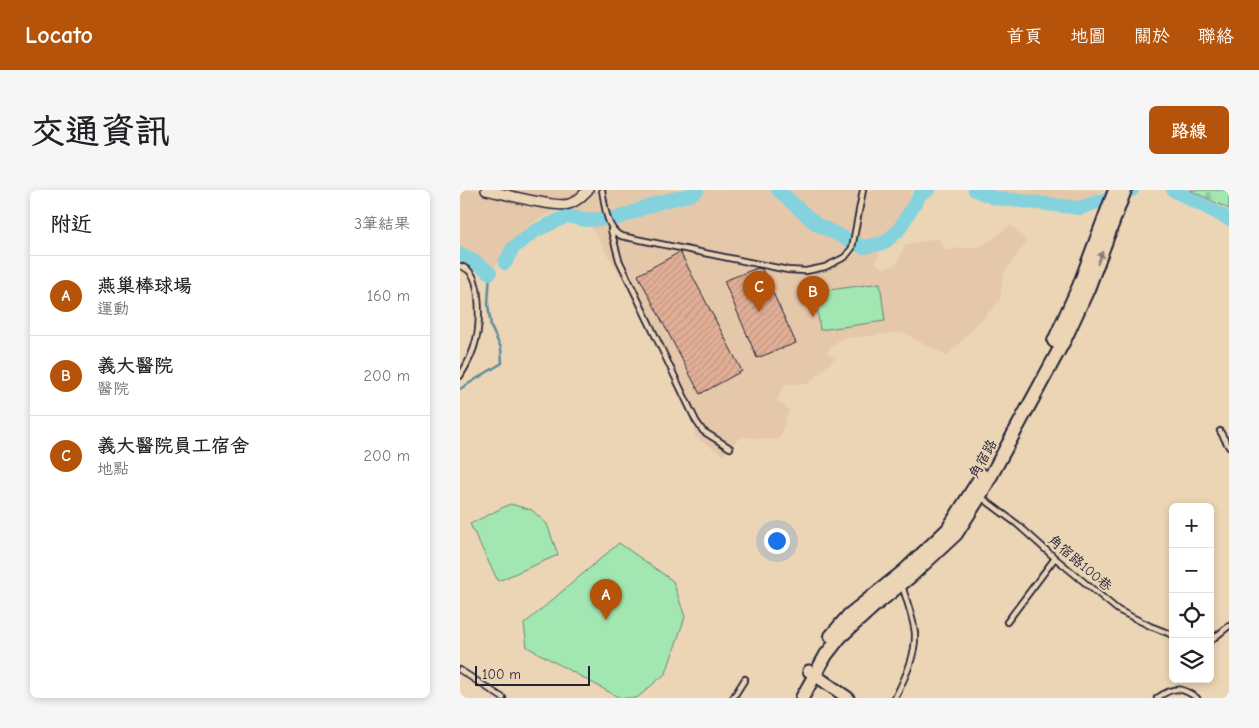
<!DOCTYPE html>
<html lang="zh-TW">
<meta charset="utf-8">
<style>
:root{--surface:#fff;--page:#f6f6f6;--text:#202124;--muted:#757577;--line:#e0e0e0;--accent:#b45309}
body{margin:0;font-family:"Comic Neue","LXGW WenKai TC",sans-serif;background:var(--page);color:var(--text)}
.controls{position:absolute;right:15px;bottom:15px;display:grid;overflow:hidden;border-radius:8px;box-shadow:0 2px 8px #0003}
.controls button{width:45px;height:45px;display:grid;place-items:center;padding:0;border:0;border-bottom:1px solid var(--line);background:var(--surface);color:var(--text);font:25px sans-serif}
.scale{position:absolute;left:15px;bottom:12px;width:115px;box-sizing:border-box;padding-left:5px;border:2px solid #22223b;border-top:0;font-size:14px;line-height:18px;white-space:nowrap;color:#22223b;-webkit-text-stroke:4px #ecd5b5;paint-order:stroke}
.you{position:absolute;left:316px;top:350px;width:18px;height:18px;margin:-12px;border:4px solid #fff;border-radius:50%;background:#1a73e8;box-shadow:0 0 0 8px #1a73e833}
.badge{display:grid;place-items:center;width:32px;height:32px;border-radius:50%;background:var(--accent);color:#fff;font-size:16px;font-weight:700}
.pin{position:absolute;translate:-50% -41px;filter:drop-shadow(0 1px 2px #0008)}
.pin::after{content:'';position:absolute;top:26px;width:18px;height:15px;background:inherit;clip-path:polygon(0 0,100% 0,50% 100%)}
.list{margin:0;padding:0;list-style:none}
h2{display:flex;justify-content:space-between;align-items:center;height:65px;margin:0;padding:0 20px;font-size:21px}
h2 small{font-size:16px;font-weight:400;color:var(--muted)}
.list li{display:grid;grid-template-columns:32px 1fr auto;gap:15px;align-items:center;box-sizing:border-box;height:80px;padding:0 20px;border-top:1px solid var(--line)}
.list b{display:block;font-size:19px;white-space:nowrap}
.list p{margin:0;font-size:16px;white-space:nowrap;color:var(--muted)}
.list em{font-size:16px;font-style:normal;color:var(--muted)}
.icon{flex:none;width:28px;height:28px;fill:none;stroke:currentColor;stroke-width:2;stroke-linecap:round;stroke-linejoin:round}
.map{position:relative;flex:none;width:769px;height:508px;overflow:hidden;border-radius:8px}
header{display:flex;align-items:center;gap:30px;box-sizing:border-box;height:70px;padding:0 25px;background:var(--accent);color:#fff}
header strong{font-size:24px}
nav{display:flex;gap:28px;margin-inline-start:auto;font-size:18px}
.intro{display:flex;align-items:center;justify-content:space-between;box-sizing:border-box;height:120px;padding:0 30px}
h1{margin:0;font-size:35px}
.button{padding:12px 22px;border-radius:8px;background:var(--accent);color:#fff;font-size:18px;font-weight:700}
main{display:flex;gap:30px;padding:0 30px}
aside{flex:1;background:var(--surface);border-radius:8px;box-shadow:0 2px 8px #0003}
.map>svg:first-child{display:block}
.built{fill:#e5c7aa}
.grass{fill:#a2e6b2;stroke:#628476}
.forest{fill:url(#forest-firs);stroke:#628476}
.lines{fill:none;stroke-linecap:round;stroke-linejoin:round}
.stream{stroke:#5c8c9d;stroke-width:2.5}
.river{stroke:#83d2de;stroke-width:14}
.building{fill:url(#building-hatch);stroke:#22223b}
.service-casing{stroke:#22223b;stroke-width:8}
.minor-casing{stroke:#22223b;stroke-width:12}
.tertiary-casing{stroke:#22223b;stroke-width:15}
.secondary-casing{stroke:#22223b;stroke-width:16}
.service{stroke:#ecd5b5;stroke-width:4.5}
.minor{stroke:#ecd5b5;stroke-width:9}
.tertiary{stroke:#ecd5b5;stroke-width:11}
.secondary{stroke:#ecd5b5;stroke-width:12}
.oneway{fill:#877c78}
.labels{text-anchor:middle;dominant-baseline:central;stroke-width:4;stroke-linejoin:round;paint-order:stroke}
.street-label{font-size:14px;fill:#22223b;stroke:#ecd5b5}
</style>
<header>
<strong>Locato</strong>
<nav><a>首頁</a><a>地圖</a><a>關於</a><a>聯絡</a></nav>
</header>
<div class="intro"><h1>交通資訊</h1><a class="button">路線</a></div>
<main>
<aside>
<h2>附近<small>3筆結果</small></h2>
<ul class="list">
<li><span class="badge">A</span><div><b>燕巢棒球場</b><p>運動</p></div><em>160 m</em></li>
<li><span class="badge">B</span><div><b>義大醫院</b><p>醫院</p></div><em>200 m</em></li>
<li><span class="badge">C</span><div><b>義大醫院員工宿舍</b><p>地點</p></div><em>200 m</em></li>
</ul>
</aside>
<div class="map">
<svg width="769" height="508" viewBox="0 0 769 508">
<defs>
<pattern id="forest-firs" width="22" height="20" patternUnits="userSpaceOnUse" patternTransform="scale(1.25)"><rect width="22" height="20" fill="#a2e6b2"/><path d="M5 1l3.5 6h-7zM16 11l3.5 6h-7z" fill="#8bc59a"/></pattern>
<pattern id="building-hatch" width="6" height="6" patternUnits="userSpaceOnUse" patternTransform="scale(1.25)"><rect width="6" height="6" fill="#e2af96"/><path d="M-1 1l2-2M0 6l6-6M5 7l2-2" fill="none" stroke="#c29682"/></pattern>
</defs>
<rect width="100%" height="100%" fill="#ecd5b5"/>
<filter id="ink" filterUnits="userSpaceOnUse"><feTurbulence type="fractalNoise" baseFrequency=".02" numOctaves="2"/><feDisplacementMap in="SourceGraphic" scale="10" xChannelSelector="R" yChannelSelector="G"/><feConvolveMatrix kernelMatrix="1 2 1 2 8 2 1 2 1" color-interpolation-filters="sRGB"/></filter>
<g filter="url(#ink)">
<g class="built">
<polygon points="0,0 453,0 438,31 427,44 415,74 424,78 436,75 445,55 478,48 485,60 523,56 551,35 566,52 543,84 540,111 487,166 442,142 381,149 370,158 367,164 376,167 348,194 325,194 317,210 329,220 319,250 280,247 263,265 235,247 234,231 164,92 130,35 98,19 69,35 33,79 0,62"/>
<polygon points="530,0 641,0 640,3 613,15 538,3"/>
</g>
<g class="grass">
<polygon points="420,93 425,131 360,140 355,102"/>
<polygon points="50,314 72,320 87,334 98,365 38,391 10,334"/>
<polygon points="159,353 213,391 225,427 206,483 177,508 160,508 67,457 64,434"/>
</g>
<polygon class="forest" points="729,0 769,0 769,19"/>
<g class="lines">
<polyline class="stream" points="0,199 42,173 41,158 31,137 28,114 30,83"/>
<g class="river">
<polyline points="318,0 356,34 403,57 424,53 438,41 461,3 468,0"/>
<polyline points="515,0 535,8 620,18 672,0"/>
<polyline points="713,0 769,29"/>
<polyline points="0,64 17,73 30,83"/>
<polyline points="45,73 53,58 75,41 107,26 125,30 158,28 197,13 229,5 237,0"/>
</g>
</g>
<g class="building">
<polygon points="220,62 282,181 240,204 178,85"/>
<polygon points="297,78 302,79 336,153 297,168 264,91"/>
</g>
<g class="lines">
<defs>
<g id="service">
<path d="M142,0C145,15 146,39 161,46L328,80L346,81L365,77L385,67L392,58L403,0"/>
<polyline points="151,40 159,70 236,231 243,241 270,258"/>
<path d="M0,76C3,77 8,79 10,82C21,93 20,136 16,150C13,163 7,175 0,186"/>
<polyline points="760,241 769,257"/>
<polyline points="521,307 557,334 595,368 658,420 690,436 713,445"/>
<polyline points="547,432 595,368"/>
<polyline points="750,451 769,436"/>
<polyline points="0,480 43,508"/>
<polyline points="273,508 285,489"/>
<path d="M435,508C444,490 456,466 455,444C454,430 446,409 442,395"/>
<path d="M697,508C713,497 720,496 737,508"/>
</g>
<path id="minor" d="M26,0C44,4 95,18 109,14C117,12 123,5 128,0"/>
<polyline id="tertiary" points="349,481 388,508"/>
<g id="secondary">
<polyline points="594,151 619,96 655,0"/>
<polyline points="371,446 389,425 444,381 488,339 522,285"/>
<polyline points="342,508 366,465 380,447 414,416 451,386 496,344 520,306 605,149 628,99 665,0"/>
</g>
</defs>
<use href="#service" class="service-casing"/>
<use href="#minor" class="minor-casing"/>
<use href="#tertiary" class="tertiary-casing"/>
<use href="#secondary" class="secondary-casing"/>
<use href="#service" class="service"/>
<use href="#minor" class="minor"/>
<use href="#tertiary" class="tertiary"/>
<use href="#secondary" class="secondary"/>
</g>
<defs><path id="oneway-solid" d="M-6-.8H1V-3.2L6.5 0L1 3.2V.8H-6Z" transform="scale(1.25)"/></defs>
<use class="oneway" href="#oneway-solid" transform="translate(640 68) rotate(-68)"/>
</g>
<g class="labels">
<g class="street-label">
<text transform="translate(523 269) rotate(-61)">角宿路</text>
<text transform="translate(620 373) rotate(40)">角宿路100巷</text>
</g>
</g>
</svg>
<div class="controls">
<button>+</button>
<button>−</button>
<button><svg class="icon" aria-label="locate" viewBox="0 0 24 24"><circle cx="12" cy="12" r="6"/><path d="M12 2v4M12 18v4M2 12h4M18 12h4"/></svg></button>
<button><svg class="icon" aria-label="layers" viewBox="0 0 24 24"><path d="M12 4l9 5-9 5-9-5zM3 14l9 5 9-5"/></svg></button>
</div>
<div class="scale">100 m</div>
<div class="you"></div>
<div class="pin badge" style="left:146px;top:430px">A</div>
<div class="pin badge" style="left:353px;top:127px">B</div>
<div class="pin badge" style="left:299px;top:122px">C</div>
</div>
</main>
